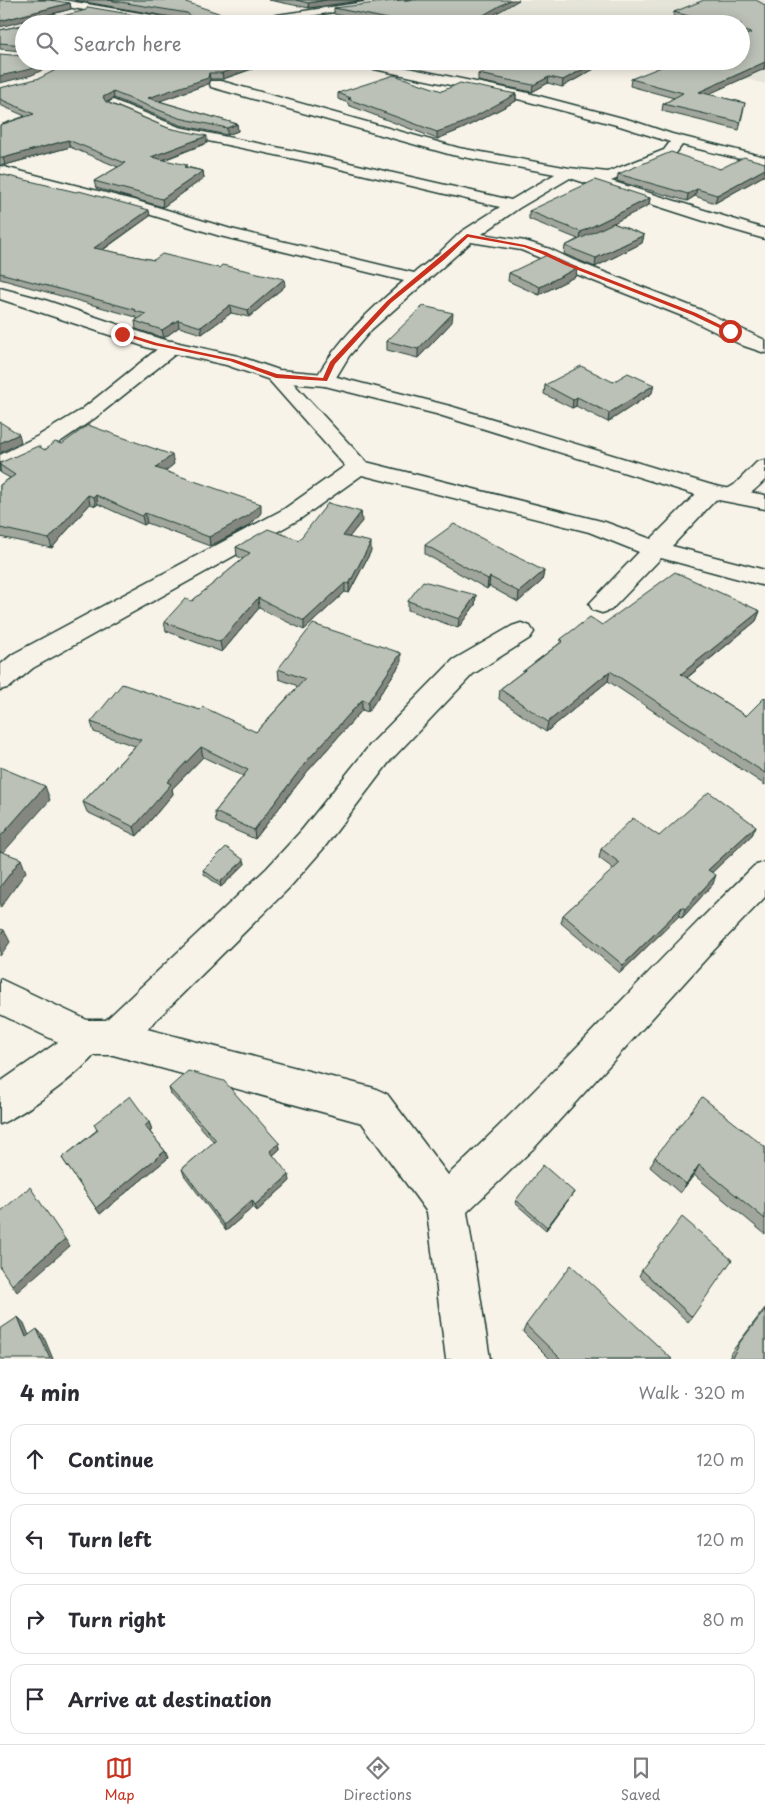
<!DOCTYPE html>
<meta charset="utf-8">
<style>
:root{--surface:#fff;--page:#f2f2f3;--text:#2b2b33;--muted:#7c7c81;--line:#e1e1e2;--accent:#c8321e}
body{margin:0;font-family:"Playpen Sans",sans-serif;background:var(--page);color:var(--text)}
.stop{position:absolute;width:15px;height:15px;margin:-11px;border:4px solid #c8321e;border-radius:50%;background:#fff}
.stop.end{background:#c8321e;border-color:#fff;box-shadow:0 1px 5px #0008}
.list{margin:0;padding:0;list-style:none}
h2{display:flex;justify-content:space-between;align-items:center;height:65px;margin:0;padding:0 20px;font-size:21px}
h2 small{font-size:16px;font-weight:400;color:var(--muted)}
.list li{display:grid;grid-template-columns:32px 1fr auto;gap:15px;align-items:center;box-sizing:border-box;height:70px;margin:0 10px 10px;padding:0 10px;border:1px solid var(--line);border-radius:15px}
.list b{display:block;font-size:19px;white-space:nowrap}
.list em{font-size:16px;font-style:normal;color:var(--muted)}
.icon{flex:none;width:28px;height:28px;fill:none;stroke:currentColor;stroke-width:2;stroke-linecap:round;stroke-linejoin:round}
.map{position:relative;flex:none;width:765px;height:1359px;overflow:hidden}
.search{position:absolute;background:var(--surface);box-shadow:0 2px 12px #0003;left:15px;right:15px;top:15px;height:55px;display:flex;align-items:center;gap:12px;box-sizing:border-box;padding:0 18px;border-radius:28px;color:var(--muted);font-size:19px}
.sheet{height:385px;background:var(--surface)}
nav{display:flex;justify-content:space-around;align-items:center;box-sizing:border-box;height:70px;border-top:1px solid var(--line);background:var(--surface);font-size:14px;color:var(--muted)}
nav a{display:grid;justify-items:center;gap:2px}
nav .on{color:var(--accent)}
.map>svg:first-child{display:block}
.built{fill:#e5e4d9}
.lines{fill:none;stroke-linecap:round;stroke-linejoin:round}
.minor-casing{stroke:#1f3d34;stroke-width:3}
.tertiary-casing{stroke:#1f3d34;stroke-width:3}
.minor{fill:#f7f3e8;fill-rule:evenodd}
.tertiary{fill:#f7f3e8;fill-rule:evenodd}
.wall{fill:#a1a69d;stroke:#1f3d34}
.shaded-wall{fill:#83877f;stroke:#1f3d34}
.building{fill:#bbc1b6;stroke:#1f3d34}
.route{fill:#c8321e}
</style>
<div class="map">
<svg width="765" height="1359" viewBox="0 0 765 1359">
<rect width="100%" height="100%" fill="#f7f3e8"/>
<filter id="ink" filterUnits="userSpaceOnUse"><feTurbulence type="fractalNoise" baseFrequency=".02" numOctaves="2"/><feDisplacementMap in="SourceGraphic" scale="10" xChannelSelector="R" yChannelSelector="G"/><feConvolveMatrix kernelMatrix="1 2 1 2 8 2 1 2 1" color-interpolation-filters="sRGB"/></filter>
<g filter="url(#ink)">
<polygon class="built" points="458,0 765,0 765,84 681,61 741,61 741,24 545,24"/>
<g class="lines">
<defs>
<g id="minor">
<polygon points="39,0 63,0 187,21 192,24 165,24 44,3"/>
<polygon points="379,0 415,0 410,3 353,9 260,24 232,24 237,21"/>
<polygon points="42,61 66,61 72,65 66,69 44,64"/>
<path d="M349,61H374L524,92L630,120L672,134L765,157V165L682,145L674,156L611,181L765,229V239L710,223L570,178L519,208L482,234L525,241L550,249L573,260L701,310L765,340V353L744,346L687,318L561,268L538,257L521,250L471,242L372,329L349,356L332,384L325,386L318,384L315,380C337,340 370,310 404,281L220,236L125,207L0,175V166L137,201L231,229L414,273L438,254L461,232L500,207L319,164L170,133L108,107L106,104L113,100L179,127L319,156L511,200L555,174L452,155L211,87L210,84L211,81H221L459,148L569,168L608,172L664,150L670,142L620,126L522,100L355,65Z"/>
<polygon points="172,341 179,343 182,347 179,351 95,418 54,446 8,469 0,471 0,455 38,436 81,410 165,343"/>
<path d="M276,370L283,372L366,462L605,522L651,539L703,487L711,485L719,487L722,492L734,485L757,462L765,460V480C753,492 742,503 724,499L721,494L672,546L765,570V586L661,558L611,610L602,613L593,610L589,604L639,552L589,532L362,475L300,519L33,668L10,687L0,690V665L13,654L284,509L345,466L269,380L266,376L269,372Z"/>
<path d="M521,623L530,626L534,632L530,638L473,674L390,761L323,849L289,888L147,1029L374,1088L387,1094L448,1175C554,1076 650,967 754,866L765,862V897L714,950L535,1147L467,1212L490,1359H446L427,1212L362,1123L113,1055H94C77,1076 26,1113 0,1124V1082L58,1042L0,1014V979L87,1020H106L267,868L301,831L370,745L453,660L512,626Z"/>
</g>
<polygon id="tertiary" points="0,288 42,299 161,339 238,356 279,370 325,374 450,406 715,486 765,495 765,509 703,497 436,414 325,386 276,382 226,365 149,348 0,299"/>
</defs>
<use href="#minor" class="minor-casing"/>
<use href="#tertiary" class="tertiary-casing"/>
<use href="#minor" class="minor"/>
<use href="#tertiary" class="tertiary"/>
</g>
<g class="wall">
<polygon points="74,0 180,0 231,24 23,51 0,49 0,30 23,25 24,21 70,3 71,9 30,20 188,20"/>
<polygon points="269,0 366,0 309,8"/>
<polygon points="765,5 765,69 764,69 708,94 745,103 739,130 662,111 663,104 674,98 630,86 631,79 680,62 741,61 741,24 694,24 673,18 674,12"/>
<polygon points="334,8 479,24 380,24 334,14"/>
<polygon points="275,61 223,79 210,79 208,84 159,101 237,124 238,131 227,135 180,125 114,98 107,102 168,128 207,143 164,160 187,167 203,171 204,178 163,207 96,188 94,181 118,167 70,147 5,165 0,165 0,125 25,116 0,105 0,88"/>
<polygon points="384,61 402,61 396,64"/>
<polygon points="594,69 562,87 548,83 532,92 478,81 478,74"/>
<polygon points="442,91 516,94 516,101 462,129 437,139 348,105 348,103 338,99 338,93"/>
<polygon points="765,163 765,175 715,203 695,196 687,201 617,181 618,174 720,169"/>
<polygon points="0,174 150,216 103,250 285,286 249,317 231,313 202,334 179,327 164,338 136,329 135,321 138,319 136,318 136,317 0,279"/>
<polygon points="650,198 649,205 613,223 644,235 642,243 595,267 564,254 565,246 578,239 529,219 529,211"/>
<polygon points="577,268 576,276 539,295 508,281 509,273"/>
<polygon points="452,322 418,358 387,350 387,341"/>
<polygon points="613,382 652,393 608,422 576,406 572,408 544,394 545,385"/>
<polygon points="62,444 174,464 165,471 261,513 249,526 210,546 147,523 144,525 98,504 96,506 90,504 52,548 0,537 0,485 10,478 1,473 0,470 0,463"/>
<polygon points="361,512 362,521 349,537 371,551 349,593 345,592 304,630 259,608 222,652 166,631 164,622 192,601 243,559 237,556 236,547 299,540"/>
<polygon points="425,545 544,571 542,581 518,602 489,586 487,589 425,554"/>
<polygon points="476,595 475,605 458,628 408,610 408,601"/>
<polygon points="760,611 756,621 687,678 746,716 765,697 765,785 608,681 546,732 499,699 500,689 560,643 561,639 602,625"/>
<polygon points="401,663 368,712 362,710 307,772 255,839 216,822 215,812 243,776 203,757 172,789 173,794 137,836 87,812 83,802 135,746 94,732 91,722 256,732 298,686 279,679 278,669"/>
<polygon points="756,826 752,835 712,872 713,884 682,918 679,916 620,973 561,923 563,915 614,869 599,858 601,849 659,836"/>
<polygon points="244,860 245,864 221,887 204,874 203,870"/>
<polygon points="169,1088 279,1143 280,1149 273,1155 290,1181 257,1211 253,1207 226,1231 184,1175 182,1169 214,1142 171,1094"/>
<polygon points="149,1122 152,1130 150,1132 165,1151 168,1158 100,1214 62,1158 97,1130 94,1124"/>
<polygon points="765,1147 765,1234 694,1175 680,1193 650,1167 655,1157"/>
<polygon points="574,1192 572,1195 546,1230 515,1203 516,1200"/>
<polygon points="642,1270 692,1317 688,1322 639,1276"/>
<polygon points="765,1308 765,1359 728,1359 731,1355 730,1354"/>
<polygon points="526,1325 672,1359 550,1359 523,1332"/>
</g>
<g class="shaded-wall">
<polygon points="326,0 366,0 309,8 308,3"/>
<polygon points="510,0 519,0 480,23 464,24"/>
<polygon points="70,3 71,9 0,27 0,21"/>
<polygon points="231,20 231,24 220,24"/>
<polygon points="46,61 61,61 32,75 0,83 0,76"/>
<polygon points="256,61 275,61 223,79 222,73"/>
<polygon points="765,62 764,69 698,99 699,92"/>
<polygon points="595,63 594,69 562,87 563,80"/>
<polygon points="209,73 210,79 208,84 149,105 148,98"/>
<polygon points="549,77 548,83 532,92 533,85"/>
<polygon points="113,92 114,98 104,104 103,97"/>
<polygon points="516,94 516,101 462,129 437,139 437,132"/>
<polygon points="237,124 238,131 227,135 227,128"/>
<polygon points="207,136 207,143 152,164 151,157"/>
<polygon points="68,140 70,147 5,165 3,158"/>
<polygon points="765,169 765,175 715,203 717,195"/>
<polygon points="203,171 204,178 163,207 162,199"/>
<polygon points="697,189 695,196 687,201 688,194"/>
<polygon points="650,198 649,205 580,240 581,232"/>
<polygon points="149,210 150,216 95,255 94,248"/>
<polygon points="644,235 642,243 595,267 596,258"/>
<polygon points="577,268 576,276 539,295 540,287"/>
<polygon points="284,279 285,286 249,317 248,310"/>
<polygon points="230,305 231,313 202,334 201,327"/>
<polygon points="453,313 452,322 418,358 418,349"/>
<polygon points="178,320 179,327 164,338 162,330"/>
<polygon points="654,385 652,393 608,422 609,413"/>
<polygon points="577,397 576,406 572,408 573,400"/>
<polygon points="19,434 21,442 0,453 0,443"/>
<polygon points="172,455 174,464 158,477 156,468"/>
<polygon points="88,495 90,504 52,548 49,539"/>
<polygon points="96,495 98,504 96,506 94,497"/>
<polygon points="261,504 261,513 249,526 210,546 209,537"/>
<polygon points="361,512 362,521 343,545 343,536"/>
<polygon points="145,513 147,523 144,525 142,516"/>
<polygon points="371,542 371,551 349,593 349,584"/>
<polygon points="544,571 542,581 518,602 519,592"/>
<polygon points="490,577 489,586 487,589 488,579"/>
<polygon points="345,583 345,592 304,630 304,621"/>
<polygon points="476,595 475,605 458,628 459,619"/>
<polygon points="258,598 259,608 222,652 220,642"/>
<polygon points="760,611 756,621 679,684 681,674"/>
<polygon points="401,653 401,663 368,712 368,702"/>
<polygon points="610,671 608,681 546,732 548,722"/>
<polygon points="362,700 362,710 307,772 255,839 254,830 306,762"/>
<polygon points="201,747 203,757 172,789 173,794 137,836 134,827 167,782"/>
<polygon points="45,786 50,800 1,855 0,852 0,837"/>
<polygon points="756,826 752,835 705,879 708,870"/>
<polygon points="21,859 26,872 0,908 0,887"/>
<polygon points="244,860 245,864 221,887 220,882"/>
<polygon points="716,875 713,884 682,918 685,909"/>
<polygon points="682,907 679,916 620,973 623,965"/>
<polygon points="4,930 10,942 0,956 0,935"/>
<polygon points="149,1122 152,1130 148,1133 145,1126"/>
<polygon points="279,1143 280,1149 271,1157 270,1151"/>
<polygon points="165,1151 168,1158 100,1214 96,1208"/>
<polygon points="699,1165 694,1175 680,1193 686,1184"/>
<polygon points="289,1175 290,1181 257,1211 255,1205"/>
<polygon points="574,1192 572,1195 546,1230 547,1227"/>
<polygon points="252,1200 253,1207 226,1231 224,1225"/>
<polygon points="65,1239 70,1246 17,1292 12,1285"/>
<polygon points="18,1317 24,1323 32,1343 26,1337"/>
<polygon points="37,1329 43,1335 53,1359 50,1359"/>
</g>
<g class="building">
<polygon points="0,0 49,0 70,3 0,21"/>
<polygon points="108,0 180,0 230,17 231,20 220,24 24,24 24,55 23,45 0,43 0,30 23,25 25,20 47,20 86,10 88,7 164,20 191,20 193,18 187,13"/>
<polygon points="296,0 326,0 308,3"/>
<polygon points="401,0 510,0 480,17 464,24 400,24 403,22 334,8"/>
<polygon points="704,0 756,0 765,5 765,62 699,92 745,103 740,122 663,104 683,93 631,79 676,61 680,62 682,61 741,61 741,37 751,33 741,30 741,24 718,24 674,12"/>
<polygon points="0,54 24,56 24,61 46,61 31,69 0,76"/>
<polygon points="78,61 256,61 222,73 209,73 208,78 148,98 237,124 227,128 179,118 113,92 103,97 106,102 168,128 207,136 151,157 187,165 184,167 203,171 162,199 94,181 125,163 68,140 3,158 0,158 0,125 34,114 0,99 0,88 40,78 69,63"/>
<polygon points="506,61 589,61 595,63 563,80 549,77 533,85 478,74"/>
<polygon points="394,75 442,91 460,83 516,94 463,123 437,132 348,99 351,98 338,93"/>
<polygon points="671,152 720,169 744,157 765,163 765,169 717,195 697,189 688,194 618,174"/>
<polygon points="0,174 76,192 79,191 149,210 94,248 154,260 162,254 219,268 222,265 284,279 248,310 230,305 201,327 178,320 162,330 135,321 146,314 135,311 136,310 0,273"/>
<polygon points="595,180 650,198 581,232 529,211"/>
<polygon points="613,223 644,235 596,258 565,246"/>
<polygon points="547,255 577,268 540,287 509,273"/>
<polygon points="423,306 453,313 418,349 387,341"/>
<polygon points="581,366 613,382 628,373 654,385 609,413 577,397 573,400 545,385"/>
<polygon points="0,422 19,434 0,443"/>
<polygon points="88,425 172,455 156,468 261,504 248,516 209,537 145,513 142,516 96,495 94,497 88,495 49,539 0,528 0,485 15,475 0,465 0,463 38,446 45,450 55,442 62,444"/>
<polygon points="328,503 361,512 343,536 371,542 349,584 345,583 304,621 258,598 220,642 164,622 185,599 192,601 250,553 236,547 268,529 299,540"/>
<polygon points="454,524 544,571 519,592 490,577 488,579 425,545"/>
<polygon points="675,572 760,611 681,674 746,716 765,697 765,773 610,671 548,722 500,689 563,641 561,639 590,617 602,625"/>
<polygon points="423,581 476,595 459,619 408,601"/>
<polygon points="313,624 401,653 368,702 362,700 306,762 254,830 215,812 248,770 201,747 167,782 171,784 134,827 83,802 141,740 91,722 122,684 200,710 203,707 256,732 305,679 278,669"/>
<polygon points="0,767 45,786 0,837"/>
<polygon points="709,792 756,826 708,870 716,875 685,909 682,907 623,965 563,915 620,863 601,849 633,818 659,836"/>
<polygon points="226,847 244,860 220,882 203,870"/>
<polygon points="0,851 21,859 0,887"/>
<polygon points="0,929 4,930 0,935"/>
<polygon points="188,1071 224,1081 279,1143 270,1151 289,1175 255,1205 252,1200 224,1225 182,1169 216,1140 169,1088"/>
<polygon points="130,1096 149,1122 145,1126 165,1151 96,1208 62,1158 98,1130 94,1124"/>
<polygon points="702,1097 765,1147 765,1219 699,1165 686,1184 655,1157"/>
<polygon points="543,1165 574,1192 547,1227 516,1200"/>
<polygon points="30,1187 65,1239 12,1285 0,1267 0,1212"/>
<polygon points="682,1217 732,1260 692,1317 642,1270"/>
<polygon points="571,1265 672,1359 561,1359 526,1325"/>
<polygon points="765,1310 765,1359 731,1359 738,1347 737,1346"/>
<polygon points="18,1317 26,1337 37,1329 50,1359 0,1359 0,1329"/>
</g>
</g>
<polygon class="route" points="467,234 525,245 546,252 568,263 696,313 733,331 728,332 692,315 565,265 542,254 524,247 468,237 445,259 391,303 335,364 327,381 276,378 230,361 154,345 119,334 122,332 157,343 233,359 277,374 323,378 330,362 387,301"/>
</svg>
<div class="stop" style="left:730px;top:331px"></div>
<div class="stop end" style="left:122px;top:334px"></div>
<div class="search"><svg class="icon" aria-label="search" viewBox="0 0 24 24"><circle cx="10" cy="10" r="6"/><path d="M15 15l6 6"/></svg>Search here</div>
</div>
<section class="sheet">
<h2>4 min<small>Walk · 320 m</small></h2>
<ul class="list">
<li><svg class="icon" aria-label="ahead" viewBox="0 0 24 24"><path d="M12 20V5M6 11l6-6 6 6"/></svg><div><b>Continue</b></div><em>120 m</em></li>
<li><svg class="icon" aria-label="left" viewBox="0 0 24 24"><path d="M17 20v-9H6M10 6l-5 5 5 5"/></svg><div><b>Turn left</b></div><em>120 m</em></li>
<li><svg class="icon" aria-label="right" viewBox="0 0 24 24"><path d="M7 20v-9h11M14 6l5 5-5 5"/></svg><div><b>Turn right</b></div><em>80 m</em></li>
<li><svg class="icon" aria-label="arrive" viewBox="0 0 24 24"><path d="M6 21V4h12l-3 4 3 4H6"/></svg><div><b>Arrive at destination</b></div></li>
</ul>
</section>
<nav>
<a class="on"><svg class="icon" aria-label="map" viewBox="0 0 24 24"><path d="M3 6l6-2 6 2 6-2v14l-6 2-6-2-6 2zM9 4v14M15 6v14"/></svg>Map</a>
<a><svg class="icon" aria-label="directions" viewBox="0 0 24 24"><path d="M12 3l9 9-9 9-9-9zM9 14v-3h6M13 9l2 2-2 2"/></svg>Directions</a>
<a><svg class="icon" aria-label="saved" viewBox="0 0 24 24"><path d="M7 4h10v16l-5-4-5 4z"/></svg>Saved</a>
</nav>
